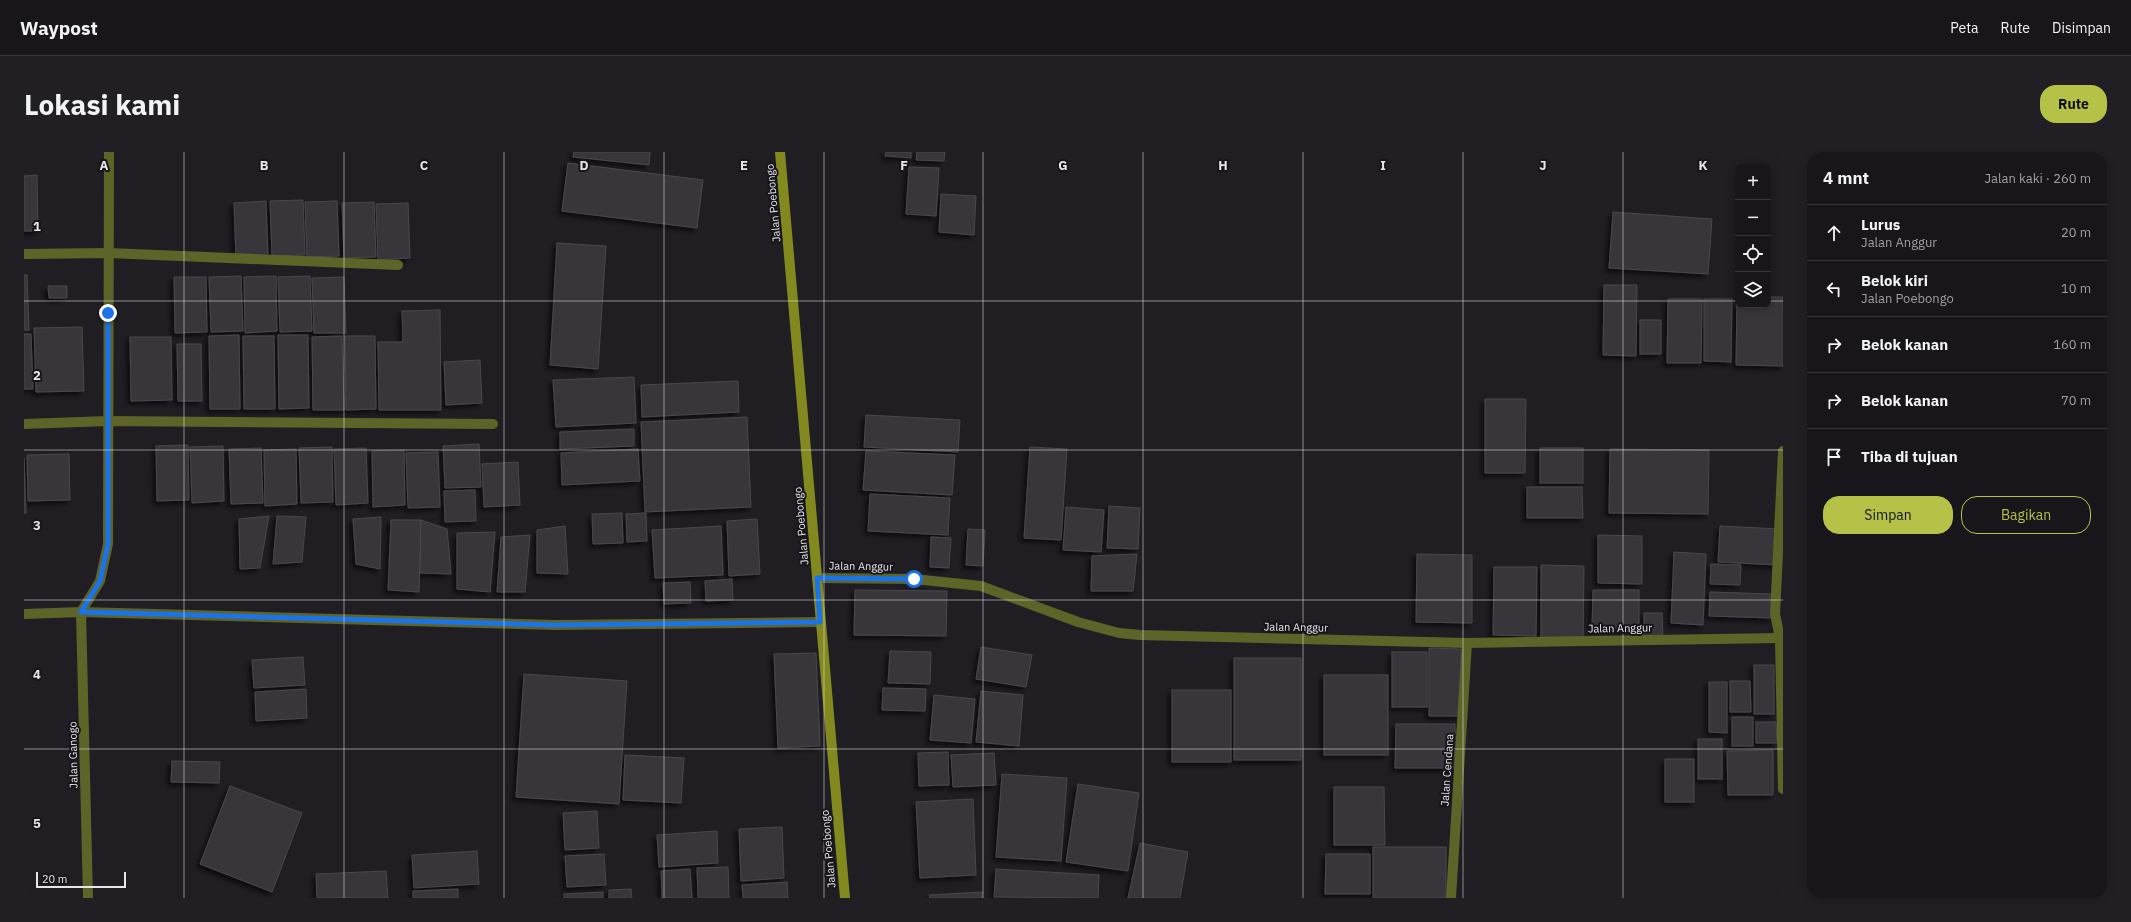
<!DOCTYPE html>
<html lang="id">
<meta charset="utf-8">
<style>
:root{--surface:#18161a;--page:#211f23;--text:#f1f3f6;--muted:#9f9fa2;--line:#363539;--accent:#b6c148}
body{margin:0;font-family:"IBM Plex Sans",sans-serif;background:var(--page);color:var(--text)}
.controls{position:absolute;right:12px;top:12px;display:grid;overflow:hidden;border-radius:8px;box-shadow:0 2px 10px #0003}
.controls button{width:36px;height:36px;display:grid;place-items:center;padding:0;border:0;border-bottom:1px solid var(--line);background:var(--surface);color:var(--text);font:20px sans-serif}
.scale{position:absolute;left:12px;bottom:10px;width:90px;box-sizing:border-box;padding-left:4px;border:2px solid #e6e5e9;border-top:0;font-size:11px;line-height:14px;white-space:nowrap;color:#e6e5e9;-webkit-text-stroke:3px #17151a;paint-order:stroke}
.stop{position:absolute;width:12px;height:12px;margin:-9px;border:3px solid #1a73e8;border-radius:50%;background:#fff}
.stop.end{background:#1a73e8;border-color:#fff;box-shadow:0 1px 4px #0008}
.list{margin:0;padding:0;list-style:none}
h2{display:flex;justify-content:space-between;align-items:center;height:52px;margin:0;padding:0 16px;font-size:17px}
h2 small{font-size:13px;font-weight:400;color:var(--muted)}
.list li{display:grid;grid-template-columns:26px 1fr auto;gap:12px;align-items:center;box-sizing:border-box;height:56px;padding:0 16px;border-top:1px solid var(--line)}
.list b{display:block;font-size:15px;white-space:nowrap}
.list p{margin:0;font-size:13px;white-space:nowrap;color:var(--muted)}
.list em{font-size:13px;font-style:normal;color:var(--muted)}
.actions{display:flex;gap:8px;padding:12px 16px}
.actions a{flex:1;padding:9px 0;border:1px solid var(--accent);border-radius:16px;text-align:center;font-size:14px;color:var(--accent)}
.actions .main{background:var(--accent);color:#111}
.icon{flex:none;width:22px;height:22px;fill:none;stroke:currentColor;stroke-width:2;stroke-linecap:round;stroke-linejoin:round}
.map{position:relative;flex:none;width:1759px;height:746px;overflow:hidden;border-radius:16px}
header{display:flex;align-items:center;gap:24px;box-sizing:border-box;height:56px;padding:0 20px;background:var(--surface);border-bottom:1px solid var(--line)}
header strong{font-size:19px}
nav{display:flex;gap:22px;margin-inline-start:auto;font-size:14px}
.intro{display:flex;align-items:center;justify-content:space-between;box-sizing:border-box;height:96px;padding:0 24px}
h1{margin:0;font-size:28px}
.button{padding:10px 18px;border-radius:16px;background:var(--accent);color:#111;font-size:14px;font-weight:700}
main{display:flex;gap:24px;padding:0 24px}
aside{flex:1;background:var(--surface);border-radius:16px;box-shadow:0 2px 10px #0003}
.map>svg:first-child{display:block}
.building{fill:#37353a;stroke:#4a484e;filter:url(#shadow)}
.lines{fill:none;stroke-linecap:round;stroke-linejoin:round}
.street{stroke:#5e6428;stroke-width:10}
.secondary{stroke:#828a1f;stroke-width:10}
.route{stroke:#1a73e8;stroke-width:5}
.grid{fill:none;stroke:#e6e5e9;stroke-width:1;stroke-opacity:0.55}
.labels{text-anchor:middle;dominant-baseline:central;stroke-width:4;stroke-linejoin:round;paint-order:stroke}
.street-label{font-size:11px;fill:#e6e5e9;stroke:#17151a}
.grid-label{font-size:13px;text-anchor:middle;font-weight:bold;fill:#e6e5e9;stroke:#17151a;stroke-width:4;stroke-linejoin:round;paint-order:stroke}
</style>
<header>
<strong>Waypost</strong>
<nav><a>Peta</a><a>Rute</a><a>Disimpan</a></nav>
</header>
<div class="intro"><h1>Lokasi kami</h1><a class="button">Rute</a></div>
<main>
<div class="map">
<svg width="1759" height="746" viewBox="0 0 1759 746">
<defs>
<filter id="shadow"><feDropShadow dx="-3.5" dy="3.5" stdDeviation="2" flood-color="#0009"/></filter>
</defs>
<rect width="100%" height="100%" fill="#201e23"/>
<g class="building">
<polygon points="550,0 626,0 625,13 549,5"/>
<polygon points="862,0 887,0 887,6 861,4"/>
<polygon points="893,0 921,0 920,9 892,8"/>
<polygon points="544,11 679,28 673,76 538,59"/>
<polygon points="885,15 915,16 912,64 882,62"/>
<polygon points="13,23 14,79 0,79 0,24"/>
<polygon points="917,42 952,44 950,83 915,80"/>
<polygon points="279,48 281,103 248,104 246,49"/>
<polygon points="242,49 244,104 212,106 210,51"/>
<polygon points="313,49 315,104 283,105 281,50"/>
<polygon points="350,50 352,105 320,106 318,51"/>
<polygon points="384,51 386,106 354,108 352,52"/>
<polygon points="1589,60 1688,67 1684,122 1585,116"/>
<polygon points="533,91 582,94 574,217 526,213"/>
<polygon points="0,123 3,123 5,178 0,178"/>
<polygon points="217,124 219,179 187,180 185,125"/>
<polygon points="252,124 253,179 221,181 220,125"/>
<polygon points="286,124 288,179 256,180 254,125"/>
<polygon points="150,125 182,125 183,180 151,181"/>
<polygon points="320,125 322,181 290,181 288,126"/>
<polygon points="1580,133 1613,133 1612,204 1579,203"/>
<polygon points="24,134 43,134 43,146 25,146"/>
<polygon points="1713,145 1714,153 1744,153 1744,145 1759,145 1759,214 1712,213"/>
<polygon points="1644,147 1678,147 1677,211 1643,211"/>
<polygon points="1680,147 1708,147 1707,210 1680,209"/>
<polygon points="416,158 417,258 355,258 354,190 379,190 378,159"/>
<rect x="1616" y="168" width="21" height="34"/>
<polygon points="58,175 60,239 12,240 10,176"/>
<polygon points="0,182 7,182 9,237 0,237"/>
<polygon points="215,183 216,257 186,257 185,184"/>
<polygon points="254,183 284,183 285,256 255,257"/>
<polygon points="219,184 250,184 251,257 220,257"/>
<polygon points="318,184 320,258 289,258 288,185"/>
<polygon points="321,184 351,184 352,257 322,258"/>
<polygon points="106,185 147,185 148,248 107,249"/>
<polygon points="153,192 177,192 178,249 154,249"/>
<polygon points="456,208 458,251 422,253 420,210"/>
<polygon points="610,225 612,271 532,275 529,228"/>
<polygon points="714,229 715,260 618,265 617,233"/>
<polygon points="1461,247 1502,247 1501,321 1461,321"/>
<polygon points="842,263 936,268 934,300 840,295"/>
<polygon points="723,265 727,355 621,360 617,270"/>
<polygon points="610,277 610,294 536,297 536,280"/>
<polygon points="455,292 457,335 421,336 419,294"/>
<polygon points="164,293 165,348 133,349 132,294"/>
<polygon points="199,294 200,349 168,351 166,295"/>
<polygon points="308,295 309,350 277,351 275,296"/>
<polygon points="1006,295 1043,297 1037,388 1000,386"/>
<polygon points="237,296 239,351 207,352 205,297"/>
<polygon points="342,296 344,351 312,353 310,297"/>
<rect x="1516" y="296" width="43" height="35"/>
<polygon points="272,297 273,352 241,354 240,298"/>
<polygon points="614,297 616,329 538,333 537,301"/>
<polygon points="1586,297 1685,298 1684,362 1585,361"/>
<polygon points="380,298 381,353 349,355 348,299"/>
<polygon points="842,299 931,303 928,343 839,338"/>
<polygon points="414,300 416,355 384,356 382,301"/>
<polygon points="45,302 46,348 4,349 3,303"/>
<polygon points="0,306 2,361 0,361"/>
<polygon points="494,310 496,353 460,355 458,312"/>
<polygon points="1503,335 1558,335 1559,366 1503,366"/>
<polygon points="451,338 452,369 421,370 420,339"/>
<polygon points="846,342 926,346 924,383 844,379"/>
<polygon points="1085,354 1116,356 1114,397 1083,396"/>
<polygon points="1042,355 1080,358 1077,400 1039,398"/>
<polygon points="598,361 599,391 569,392 568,362"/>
<polygon points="622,361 623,389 603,390 602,362"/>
<polygon points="245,364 236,416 216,417 215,367"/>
<polygon points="253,364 282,365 278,410 249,412"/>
<polygon points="357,365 356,417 332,412 329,367"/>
<polygon points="733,367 736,422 705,424 703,369"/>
<polygon points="367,368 397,368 395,440 364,438"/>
<polygon points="397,368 423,377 427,422 396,421"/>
<polygon points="541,374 544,422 513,421 513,378"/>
<polygon points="697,374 699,423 631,426 628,378"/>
<polygon points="1696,374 1755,377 1753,413 1694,410"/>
<polygon points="944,377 961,378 959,414 942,413"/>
<polygon points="471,380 466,440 433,437 433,381"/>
<polygon points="506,383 501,440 473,440 477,385"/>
<polygon points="1574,383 1618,384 1618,432 1574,431"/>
<polygon points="907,385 927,386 925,416 906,415"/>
<polygon points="1650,400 1682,402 1679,473 1647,471"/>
<polygon points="1113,402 1109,439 1067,439 1068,404"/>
<polygon points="1393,402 1448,403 1448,471 1392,470"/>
<polygon points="1687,412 1717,413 1716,433 1686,432"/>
<polygon points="1517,413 1560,414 1559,488 1517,487"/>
<polygon points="1470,415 1513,415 1512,484 1469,483"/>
<polygon points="708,427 709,448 682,449 681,429"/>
<polygon points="666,430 667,451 640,452 639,431"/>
<polygon points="831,438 923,439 922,484 830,483"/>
<polygon points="1569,438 1615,438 1615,477 1568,476"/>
<polygon points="1686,440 1749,442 1748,466 1685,464"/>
<polygon points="1620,461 1638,461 1639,486 1620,486"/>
<polygon points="957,495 1008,503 1002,535 952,527"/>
<polygon points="1405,496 1437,497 1437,564 1405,564"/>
<polygon points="866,499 907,500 906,532 864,531"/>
<rect x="1368" y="500" width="35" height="55"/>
<polygon points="792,501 796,594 754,596 750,502"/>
<polygon points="279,505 281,533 230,536 228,508"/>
<rect x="1210" y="506" width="67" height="102"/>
<rect x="1730" y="513" width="20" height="49"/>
<polygon points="500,522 603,529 595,652 492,645"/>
<rect x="1300" y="523" width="64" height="80"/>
<polygon points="1706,529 1726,529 1727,560 1706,560"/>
<polygon points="1685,530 1703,530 1703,581 1685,580"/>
<polygon points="859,536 902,537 901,559 858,558"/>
<polygon points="282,537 283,566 232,569 231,540"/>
<rect x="1148" y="538" width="59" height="72"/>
<polygon points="957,539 999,543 995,594 952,590"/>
<polygon points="910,543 951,547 947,591 906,588"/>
<rect x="1708" y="565" width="21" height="29"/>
<polygon points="1732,570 1752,570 1753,591 1732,591"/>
<polygon points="1372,572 1431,572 1431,616 1371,616"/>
<rect x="1674" y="587" width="24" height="40"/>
<polygon points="1749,598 1749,643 1704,643 1703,599"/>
<polygon points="924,600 925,633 895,634 894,601"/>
<polygon points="970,601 972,633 929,635 927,603"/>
<polygon points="601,603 660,606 657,651 599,648"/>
<rect x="1641" y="607" width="29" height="43"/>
<polygon points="148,609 196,610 195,631 147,630"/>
<polygon points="978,622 1043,626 1037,709 972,705"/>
<polygon points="1054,632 1115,641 1104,719 1042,710"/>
<polygon points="206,634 278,661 248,740 176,712"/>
<polygon points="1310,635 1360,635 1361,693 1310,693"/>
<polygon points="949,647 952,723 896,726 892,650"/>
<polygon points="573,659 575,696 541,698 539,661"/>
<polygon points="758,675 760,726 717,729 715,677"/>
<polygon points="693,679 694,711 635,715 633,683"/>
<polygon points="1116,691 1164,700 1156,746 1104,746"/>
<rect x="1349" y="695" width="73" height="51"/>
<polygon points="453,699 455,732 390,736 388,703"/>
<polygon points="580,702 582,733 543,735 541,704"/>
<polygon points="1302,702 1346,702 1346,742 1301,742"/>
<polygon points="704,715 705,746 674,746 673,716"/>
<polygon points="666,717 668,746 638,746 637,719"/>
<polygon points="972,717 1075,723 1074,746 970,745"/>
<polygon points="362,719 364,746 293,746 292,722"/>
<polygon points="763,730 764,746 719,746 718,733"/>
<polygon points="434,737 434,746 389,746 389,739"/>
<polygon points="607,737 608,746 585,746 585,738"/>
<polygon points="579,740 579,746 540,746 540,742"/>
<polygon points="958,740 958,746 906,746 905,743"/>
</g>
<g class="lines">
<g class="street">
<polyline points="0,102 84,101 374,113"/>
<polyline points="0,272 84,269 469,272"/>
<polyline points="1759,299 1751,462 1756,486 1759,637"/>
<polyline points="793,426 890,427 957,434 1054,470 1095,481 1116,483 1443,491 1759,486"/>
<polyline points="57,460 76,429 84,392 85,0"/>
<polyline points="57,460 64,746"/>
<polyline points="0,462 57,460 532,473 796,470"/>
<polyline points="1427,746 1443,491"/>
</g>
<polyline class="secondary" points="756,0 821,746"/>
</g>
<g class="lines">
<polyline class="route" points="84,161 84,392 76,429 57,460 532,473 796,470 793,426 890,427"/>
</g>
<path class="grid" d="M160,0V746M320,0V746M480,0V746M640,0V746M800,0V746M959,0V746M1119,0V746M1279,0V746M1439,0V746M1599,0V746M0,149H1714M1744,149H1759M0,298H1759M0,448H1759M0,597H1759"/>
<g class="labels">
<g class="street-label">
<text transform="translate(749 51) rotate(-95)">Jalan Poebongo</text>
<text transform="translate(777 374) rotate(-95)">Jalan Poebongo</text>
<text transform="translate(837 414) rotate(1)">Jalan Anggur</text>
<text transform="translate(1272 475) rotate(1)">Jalan Anggur</text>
<text transform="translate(1596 476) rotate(-1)">Jalan Anggur</text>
<text transform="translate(49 603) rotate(-91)">Jalan Ganogo</text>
<text transform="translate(1423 618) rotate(-86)">Jalan Cendana</text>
<text transform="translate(804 697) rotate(-95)">Jalan Poebongo</text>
</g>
</g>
<g class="grid-label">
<text x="80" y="18">A</text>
<text x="240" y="18">B</text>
<text x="400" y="18">C</text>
<text x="560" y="18">D</text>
<text x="720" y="18">E</text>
<text x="880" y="18">F</text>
<text x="1039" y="18">G</text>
<text x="1199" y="18">H</text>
<text x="1359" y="18">I</text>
<text x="1519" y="18">J</text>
<text x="1679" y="18">K</text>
<text x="13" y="79">1</text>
<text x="13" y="228">2</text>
<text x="13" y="378">3</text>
<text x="13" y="527">4</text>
<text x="13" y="676">5</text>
</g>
</svg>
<div class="controls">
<button>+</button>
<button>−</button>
<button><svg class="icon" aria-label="locate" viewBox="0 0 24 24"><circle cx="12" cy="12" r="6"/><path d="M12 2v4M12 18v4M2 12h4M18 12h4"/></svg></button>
<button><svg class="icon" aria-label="layers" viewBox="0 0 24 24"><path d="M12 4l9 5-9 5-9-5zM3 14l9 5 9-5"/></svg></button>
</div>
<div class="scale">20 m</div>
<div class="stop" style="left:890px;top:427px"></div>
<div class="stop end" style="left:84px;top:161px"></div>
</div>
<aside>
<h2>4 mnt<small>Jalan kaki · 260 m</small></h2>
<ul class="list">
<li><svg class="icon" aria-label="ahead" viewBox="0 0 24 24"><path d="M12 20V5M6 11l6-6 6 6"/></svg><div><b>Lurus</b><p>Jalan Anggur</p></div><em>20 m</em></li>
<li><svg class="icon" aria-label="left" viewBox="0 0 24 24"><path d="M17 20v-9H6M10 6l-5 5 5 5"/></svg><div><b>Belok kiri</b><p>Jalan Poebongo</p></div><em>10 m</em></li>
<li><svg class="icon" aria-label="right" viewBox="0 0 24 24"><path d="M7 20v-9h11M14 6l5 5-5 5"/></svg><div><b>Belok kanan</b></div><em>160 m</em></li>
<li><svg class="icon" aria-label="right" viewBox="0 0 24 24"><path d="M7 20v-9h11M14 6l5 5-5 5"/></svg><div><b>Belok kanan</b></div><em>70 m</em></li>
<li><svg class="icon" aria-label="arrive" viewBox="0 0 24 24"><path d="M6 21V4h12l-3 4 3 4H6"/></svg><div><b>Tiba di tujuan</b></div></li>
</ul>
<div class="actions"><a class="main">Simpan</a><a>Bagikan</a></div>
</aside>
</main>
